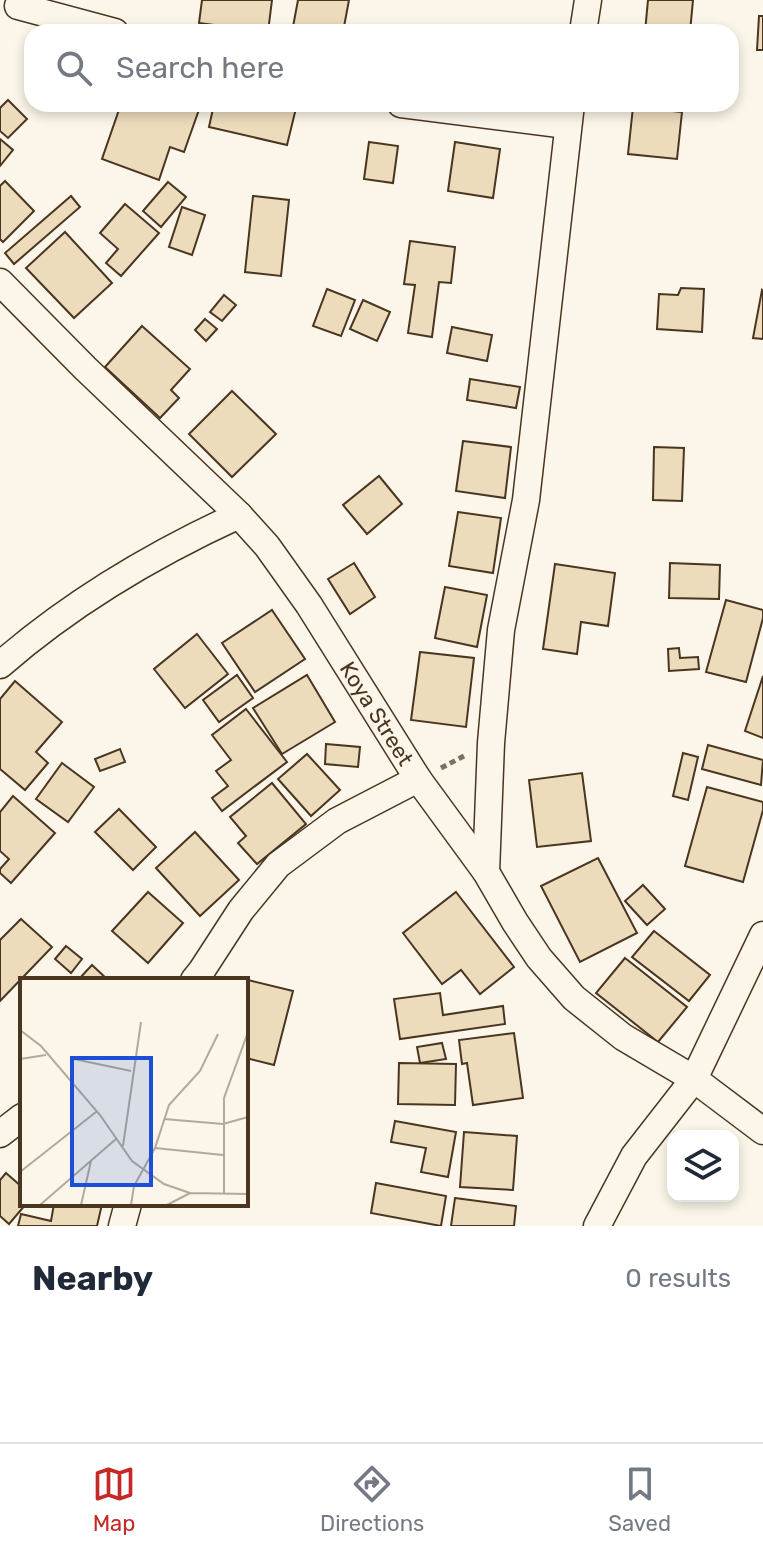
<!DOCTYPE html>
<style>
:root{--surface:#fff;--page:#f2f2f3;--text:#1f2937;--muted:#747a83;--line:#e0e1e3;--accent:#c62828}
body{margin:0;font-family:Rubik,sans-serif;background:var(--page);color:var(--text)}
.controls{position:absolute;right:24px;bottom:24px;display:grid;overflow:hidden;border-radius:16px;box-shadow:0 4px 12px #0003}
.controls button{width:72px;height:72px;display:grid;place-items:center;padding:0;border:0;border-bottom:2px solid var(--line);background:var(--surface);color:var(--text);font:40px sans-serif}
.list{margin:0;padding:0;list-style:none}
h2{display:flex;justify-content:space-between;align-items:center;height:104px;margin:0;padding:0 32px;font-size:34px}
h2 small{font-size:26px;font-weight:400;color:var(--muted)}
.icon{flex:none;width:44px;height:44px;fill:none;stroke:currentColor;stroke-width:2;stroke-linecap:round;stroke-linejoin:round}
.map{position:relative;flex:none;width:763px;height:1226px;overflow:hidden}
.search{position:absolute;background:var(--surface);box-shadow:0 4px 12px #0003;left:24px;right:24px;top:24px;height:88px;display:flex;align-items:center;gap:20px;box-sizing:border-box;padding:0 28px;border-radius:24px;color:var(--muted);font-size:30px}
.sheet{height:216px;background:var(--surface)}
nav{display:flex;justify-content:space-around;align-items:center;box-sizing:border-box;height:112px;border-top:2px solid var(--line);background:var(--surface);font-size:22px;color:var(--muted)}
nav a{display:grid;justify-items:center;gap:4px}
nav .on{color:var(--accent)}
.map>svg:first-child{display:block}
.building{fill:#ecdcbc;stroke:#4a3520;stroke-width:2}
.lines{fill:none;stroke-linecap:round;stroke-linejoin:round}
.minor-casing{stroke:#4a3520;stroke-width:29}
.path{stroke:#7f6f5c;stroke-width:5;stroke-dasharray:6 4;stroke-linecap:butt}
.minor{stroke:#fbf6e9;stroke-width:26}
.labels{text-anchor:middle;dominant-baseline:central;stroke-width:6;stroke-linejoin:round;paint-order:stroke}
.street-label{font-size:22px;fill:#4a3520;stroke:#fbf6e9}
.inset-road{fill:none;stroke:#b4a999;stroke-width:2}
.view{fill:#1d4ed8;fill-opacity:0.15;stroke:#1d4ed8;stroke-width:4}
.inset-edge{fill:none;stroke:#4a3520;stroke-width:4}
</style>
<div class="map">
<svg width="763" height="1226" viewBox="0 0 763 1226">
<rect width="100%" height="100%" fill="#fbf6e9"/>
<g class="building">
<polygon points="202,0 272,0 268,32 199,23"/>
<polygon points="298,0 349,0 343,32 292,32"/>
<polygon points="648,0 693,0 690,32 645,32"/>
<polygon points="759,16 763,16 763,50 757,50"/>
<polygon points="8,100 27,119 8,138 0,131 0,108"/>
<polygon points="121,104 201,104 184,152 170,147 159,180 102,159"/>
<polygon points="214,104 297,104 287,145 209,127"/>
<polygon points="633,107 682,112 677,159 628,154"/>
<polygon points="0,139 13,150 0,166"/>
<polygon points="369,142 398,146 393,183 364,179"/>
<polygon points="455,142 500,149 493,198 448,191"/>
<polygon points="5,181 34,211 3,242 0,239 0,186"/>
<polygon points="168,182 186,197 161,227 143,211"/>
<polygon points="71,196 80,207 14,264 5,253"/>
<polygon points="253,196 289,200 281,276 245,272"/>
<polygon points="125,204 159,233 121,276 106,263 118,249 100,233"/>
<polygon points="182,207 205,215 192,255 169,247"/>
<polygon points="65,232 112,283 74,318 26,268"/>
<polygon points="410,241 455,247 451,283 439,282 432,337 408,333 415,285 404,284"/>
<polygon points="681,288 704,289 702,332 657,329 659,294 678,295"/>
<polygon points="327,289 355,300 341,336 313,326"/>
<polygon points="762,290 763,291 763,339 753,338"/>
<polygon points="224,295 236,305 222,321 210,312"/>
<polygon points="363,300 390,312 377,341 350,329"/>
<polygon points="205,319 217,329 206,341 195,330"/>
<polygon points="142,326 190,369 171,390 179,398 160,418 105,367"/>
<polygon points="452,327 492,335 487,361 447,353"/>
<polygon points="470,379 520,387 516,408 467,400"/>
<polygon points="232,391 276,434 232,477 189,434"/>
<polygon points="463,441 511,447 505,498 456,491"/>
<polygon points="654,447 684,448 682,501 653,500"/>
<polygon points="379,476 402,504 367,534 343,505"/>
<polygon points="458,512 501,518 493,573 449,566"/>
<polygon points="354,563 375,597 350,614 328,579"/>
<polygon points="670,563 720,565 719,599 669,598"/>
<polygon points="555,564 615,573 608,626 581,622 577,654 543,649"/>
<polygon points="445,587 487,595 477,647 435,638"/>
<polygon points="726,600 763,610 763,618 746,682 706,672"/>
<polygon points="272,610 305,659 255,692 222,643"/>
<polygon points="197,634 228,674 185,708 154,669"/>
<polygon points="679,648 680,658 698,657 699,669 669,671 668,649"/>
<polygon points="420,652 474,658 466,727 411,720"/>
<polygon points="237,675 253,698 219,722 203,700"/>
<polygon points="307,675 335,722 282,754 253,708"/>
<polygon points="763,676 763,738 745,731"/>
<polygon points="15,681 62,722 36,752 48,763 25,790 0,769 0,699"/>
<polygon points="246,709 287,762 222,811 212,798 228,786 216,771 231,760 212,735"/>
<polygon points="326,744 360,747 358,767 325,764"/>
<polygon points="708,745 763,760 761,785 702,769"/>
<polygon points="120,749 125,762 100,771 95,759"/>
<polygon points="683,753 698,757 688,800 673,796"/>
<polygon points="307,754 340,790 311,816 278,779"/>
<polygon points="62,763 94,787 68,822 36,799"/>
<polygon points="582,773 591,841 537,847 529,780"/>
<polygon points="272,783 306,824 257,864 238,843 246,836 230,817"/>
<polygon points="707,787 763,802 763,810 743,882 685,866"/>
<polygon points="13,796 55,833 11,883 0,873 0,869 9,859 0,851 0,812"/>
<polygon points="119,809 156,847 133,870 95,832"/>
<polygon points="195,832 239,880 200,916 156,868"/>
<polygon points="598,858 637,933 580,962 541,886"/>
<polygon points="643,885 665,909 647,925 625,901"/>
<polygon points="148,892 183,923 148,963 112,931"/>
<polygon points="456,892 514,967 480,994 461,970 442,984 403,933"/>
<polygon points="21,919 52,947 0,1001 0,940"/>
<polygon points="654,931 710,975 689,1001 632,957"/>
<polygon points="66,946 82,959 71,973 55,959"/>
<polygon points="625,958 687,1007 658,1042 596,993"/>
<polygon points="92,965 108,980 78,980"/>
<polygon points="244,979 293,991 274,1065 246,1058 246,980"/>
<polygon points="440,993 443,1015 503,1006 505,1024 400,1039 394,999"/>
<polygon points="514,1033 523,1098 473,1105 467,1063 462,1064 459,1040"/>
<polygon points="442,1043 446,1059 420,1063 417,1047"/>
<polygon points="399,1063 456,1064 455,1105 398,1104"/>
<polygon points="395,1121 456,1132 448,1177 421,1172 426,1148 391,1142"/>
<polygon points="464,1132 517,1136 513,1190 460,1187"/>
<polygon points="6,1173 22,1187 22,1204 26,1204 9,1224 0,1216 0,1180"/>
<polygon points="376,1183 446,1196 441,1226 371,1213"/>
<polygon points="455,1198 516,1206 514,1226 451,1226"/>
<polygon points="54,1204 102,1204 97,1226 18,1226 21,1214 51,1221"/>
</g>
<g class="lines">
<defs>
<g id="minor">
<polyline points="18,6 115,32"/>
<polyline points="583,32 588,0"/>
<polyline points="401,104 567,125"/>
<path id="s1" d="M0,282L85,368L239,515L267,546L309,605L418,779L486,872L515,922L539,958L574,998L623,1037L694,1079L763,1131"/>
<path d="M0,665C71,603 154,554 239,515"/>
<polyline points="486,872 491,743 501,630 526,500 571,104"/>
<polyline points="194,980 202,970 241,910 278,865 337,821 418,779"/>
<polyline points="0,1134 22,1117"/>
<polyline points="122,1226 128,1204"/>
<polyline points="597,1226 634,1156 694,1079 763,935"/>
</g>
</defs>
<use href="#minor" class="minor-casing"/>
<polyline class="path" points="441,768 464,756"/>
<use href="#minor" class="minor"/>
</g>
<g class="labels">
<g class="street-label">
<text stroke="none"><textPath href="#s1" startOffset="576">Koya Street</textPath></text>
</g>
</g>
<g transform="translate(20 978)">
<rect width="228" height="228" fill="#fbf6e9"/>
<path class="inset-road" d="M0,52L21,68L80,137L112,183L144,206L170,215M0,81L26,77M54,81L111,93M144,141L203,146L228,139M103,168L121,44M135,170L203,177M0,194L76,134M204,216V120L228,54M20,227L96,161M61,227L71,183M111,227L114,208L135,170L149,127L180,93L198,56M147,227L170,215L228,216"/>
<path class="view" d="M52,80H131V207H52Z"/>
<rect width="228" height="228" class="inset-edge"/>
</g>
</svg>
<div class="controls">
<button><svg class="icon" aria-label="layers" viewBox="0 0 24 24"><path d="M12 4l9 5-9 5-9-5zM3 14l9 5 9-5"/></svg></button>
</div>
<div class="search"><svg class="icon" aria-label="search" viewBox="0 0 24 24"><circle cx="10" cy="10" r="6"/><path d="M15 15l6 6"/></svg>Search here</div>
</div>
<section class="sheet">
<h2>Nearby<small>0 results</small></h2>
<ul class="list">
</ul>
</section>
<nav>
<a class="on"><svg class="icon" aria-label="map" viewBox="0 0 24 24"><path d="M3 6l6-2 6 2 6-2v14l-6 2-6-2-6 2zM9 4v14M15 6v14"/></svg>Map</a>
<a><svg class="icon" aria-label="directions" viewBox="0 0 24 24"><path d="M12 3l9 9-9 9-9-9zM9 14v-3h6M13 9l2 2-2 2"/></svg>Directions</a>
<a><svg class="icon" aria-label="saved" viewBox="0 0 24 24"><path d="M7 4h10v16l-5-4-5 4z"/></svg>Saved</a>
</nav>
